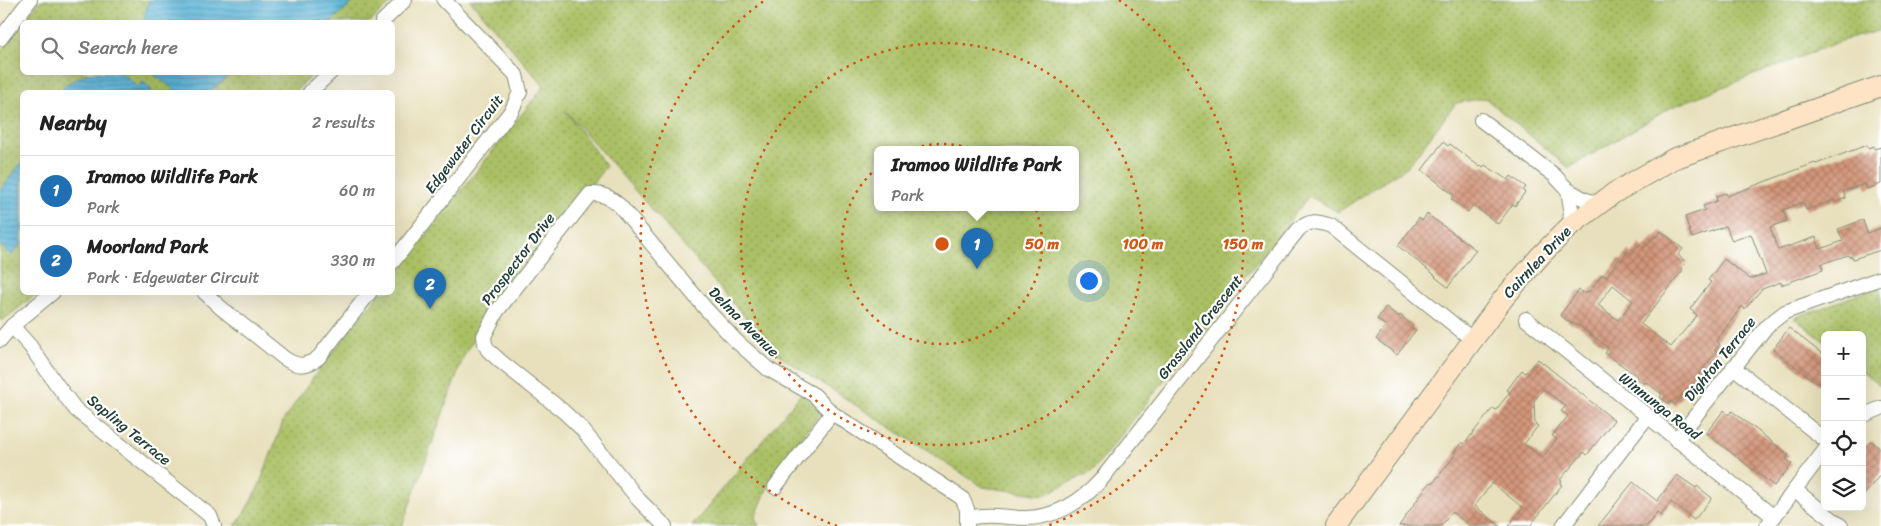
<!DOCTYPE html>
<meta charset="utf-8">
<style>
:root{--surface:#fff;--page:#f2f2f2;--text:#222;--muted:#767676;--line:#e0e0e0;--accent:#1f6fb2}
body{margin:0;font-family:Sriracha,sans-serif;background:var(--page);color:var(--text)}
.controls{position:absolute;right:15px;bottom:15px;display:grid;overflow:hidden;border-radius:8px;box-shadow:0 5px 20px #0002}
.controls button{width:45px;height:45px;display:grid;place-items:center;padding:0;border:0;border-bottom:1px solid var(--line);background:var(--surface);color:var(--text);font:25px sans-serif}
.you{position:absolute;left:1088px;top:280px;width:18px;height:18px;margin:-12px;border:4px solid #fff;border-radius:50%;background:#1a73e8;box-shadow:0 0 0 8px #1a73e833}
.badge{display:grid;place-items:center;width:32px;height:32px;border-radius:50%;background:var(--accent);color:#fff;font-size:16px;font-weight:700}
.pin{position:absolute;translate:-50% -41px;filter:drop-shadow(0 1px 2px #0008)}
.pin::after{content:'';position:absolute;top:26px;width:18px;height:15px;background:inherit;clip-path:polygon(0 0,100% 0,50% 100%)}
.popup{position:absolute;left:874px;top:146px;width:205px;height:65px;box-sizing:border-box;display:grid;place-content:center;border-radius:8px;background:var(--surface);filter:drop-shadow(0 1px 4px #0005);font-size:16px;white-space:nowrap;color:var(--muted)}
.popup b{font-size:19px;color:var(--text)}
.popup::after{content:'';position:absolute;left:50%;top:100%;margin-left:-10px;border:10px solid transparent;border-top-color:var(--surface)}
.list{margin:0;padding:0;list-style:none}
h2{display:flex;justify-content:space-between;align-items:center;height:65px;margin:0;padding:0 20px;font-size:21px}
h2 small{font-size:16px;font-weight:400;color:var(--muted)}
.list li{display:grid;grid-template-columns:32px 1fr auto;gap:15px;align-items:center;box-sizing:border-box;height:70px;padding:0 20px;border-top:1px solid var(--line)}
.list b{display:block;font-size:19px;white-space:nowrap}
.list p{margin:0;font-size:16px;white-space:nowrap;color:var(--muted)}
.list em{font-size:16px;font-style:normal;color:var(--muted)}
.icon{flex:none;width:28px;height:28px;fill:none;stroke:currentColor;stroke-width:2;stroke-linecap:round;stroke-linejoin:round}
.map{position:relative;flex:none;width:1881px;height:526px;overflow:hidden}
.search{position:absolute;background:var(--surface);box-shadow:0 5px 20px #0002;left:20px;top:20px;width:375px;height:55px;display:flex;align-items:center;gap:12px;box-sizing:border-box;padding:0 18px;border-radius:8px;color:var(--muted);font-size:19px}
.panel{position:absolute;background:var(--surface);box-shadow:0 5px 20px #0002;left:20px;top:90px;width:375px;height:205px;border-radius:8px}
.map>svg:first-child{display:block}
.park{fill:url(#park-dots);stroke:#657e4c;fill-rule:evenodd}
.water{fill:url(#water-rules);stroke:#3e7a86}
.building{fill:url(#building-cross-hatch);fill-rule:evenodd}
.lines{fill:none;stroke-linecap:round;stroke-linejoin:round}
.street-casing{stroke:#848e78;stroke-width:16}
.secondary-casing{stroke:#848e78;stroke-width:22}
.street{stroke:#fff;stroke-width:14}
.secondary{stroke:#fee4c5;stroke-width:20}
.ring{fill:none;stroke:#d45610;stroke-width:2.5;stroke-dasharray:2.5 5}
.labels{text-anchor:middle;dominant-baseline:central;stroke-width:4.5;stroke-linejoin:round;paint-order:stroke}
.street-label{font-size:15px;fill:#1f3d34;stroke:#fff}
.centre{fill:#d45610;stroke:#fff;stroke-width:2.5}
.ring-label{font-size:15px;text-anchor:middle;font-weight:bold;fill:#d45610;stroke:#fff;stroke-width:4.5;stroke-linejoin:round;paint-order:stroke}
</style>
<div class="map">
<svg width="1881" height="526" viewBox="0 0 1881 526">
<defs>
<pattern id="park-dots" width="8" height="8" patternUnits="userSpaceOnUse" patternTransform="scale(1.25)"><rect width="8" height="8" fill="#abc065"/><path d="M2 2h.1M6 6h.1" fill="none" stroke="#8b9d54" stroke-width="1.8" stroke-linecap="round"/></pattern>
<pattern id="water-rules" width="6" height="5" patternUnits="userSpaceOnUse" patternTransform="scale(1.25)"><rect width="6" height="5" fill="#5cb6d9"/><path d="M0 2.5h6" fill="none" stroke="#4b95b1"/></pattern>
<pattern id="building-cross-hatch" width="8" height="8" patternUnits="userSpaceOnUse" patternTransform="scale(1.25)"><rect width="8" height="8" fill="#d4967a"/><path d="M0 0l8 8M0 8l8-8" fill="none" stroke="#ab7c65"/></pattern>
</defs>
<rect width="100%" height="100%" fill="#fff"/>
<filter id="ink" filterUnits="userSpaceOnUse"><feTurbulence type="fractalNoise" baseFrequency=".02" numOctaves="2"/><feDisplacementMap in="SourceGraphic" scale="10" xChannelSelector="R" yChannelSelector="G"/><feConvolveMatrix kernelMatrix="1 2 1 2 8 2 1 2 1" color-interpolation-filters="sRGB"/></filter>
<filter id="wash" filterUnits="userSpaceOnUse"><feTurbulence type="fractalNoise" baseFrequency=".0096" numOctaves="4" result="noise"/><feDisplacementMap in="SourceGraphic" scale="20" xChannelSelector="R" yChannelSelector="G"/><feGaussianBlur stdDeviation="1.12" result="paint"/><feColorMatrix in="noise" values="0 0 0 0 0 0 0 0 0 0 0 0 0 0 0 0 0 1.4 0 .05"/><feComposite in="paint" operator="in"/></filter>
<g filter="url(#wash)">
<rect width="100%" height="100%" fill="#e8e0bc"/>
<g class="park">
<polygon points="40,0 394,0 370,22 22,22 22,72 315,73 294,92 22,92 22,292 38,293 2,321 0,319 0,52"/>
<path d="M470,0H1881V30L1841,41L1672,107L1569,168L1485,98L1456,103L1408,166L1338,212L1309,196L1093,471L1044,495L983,487L784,359L752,325L565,110L606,166L481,326L463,358L402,526H235L242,517L259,486L284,419L320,368L380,293L392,292L393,277L544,86ZM878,150H1076V208H878Z"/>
<polygon points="1881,286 1881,386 1862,371 1862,335 1825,335 1825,342 1794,318"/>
<polygon points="801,394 822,411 774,472 755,518 759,526 692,526"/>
</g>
<g class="water">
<polygon points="149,0 356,0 330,22 143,22"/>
<polygon points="91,72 121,73 138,87 143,82 151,89 151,92 61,92 66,84"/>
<polygon points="152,73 232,73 209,92 178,92"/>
<polygon points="22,162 22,243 11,256 0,245 0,191"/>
</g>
<g id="blocks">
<g class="building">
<polygon points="1443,142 1448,146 1450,144 1480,167 1481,165 1483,167 1485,165 1508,180 1511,176 1526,187 1523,191 1525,192 1515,206 1513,204 1498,224 1473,205 1468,212 1451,199 1454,195 1422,170"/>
<path d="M1867,145L1868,148L1874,146V149L1881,147V184L1867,189L1865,184L1843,191L1846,198L1835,202L1834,200L1806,210L1803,202L1783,210L1787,221L1770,227L1778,250L1816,237L1820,249L1843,241L1838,229L1863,220L1867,233L1881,228V250L1853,259L1852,256L1849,257L1848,255L1821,264L1823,270L1781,285V282L1762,289L1745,309L1742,306L1716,341L1720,344L1715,350L1717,351L1675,405L1671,401L1669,404L1660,397L1662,394L1646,382L1644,384L1636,378L1637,376L1605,353L1609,348L1579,326L1573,323L1572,324L1560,315L1579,290L1585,294L1588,291L1589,292L1603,274L1606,277L1619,259L1621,261L1628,251L1632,254L1640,244L1644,248L1654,236L1655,238L1661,231L1683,249L1678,255L1686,262L1681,268L1683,270L1641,324L1671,347L1697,315L1690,309L1711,282L1708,280L1724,259L1750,279L1766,274L1751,234L1732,241L1726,226L1692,238L1685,217L1705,210L1703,206L1717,201L1716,196L1726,193L1727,196L1804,167L1815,163L1816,164ZM1613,285L1633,301L1618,320L1598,305Z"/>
<polygon points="1427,214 1476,250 1448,287 1435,277 1436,276 1398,246 1419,218 1422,221"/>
<polygon points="1386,307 1399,317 1400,315 1413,326 1412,328 1416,330 1397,355 1376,339 1386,326 1377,319"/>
<polygon points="1789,328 1825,356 1825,389 1773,349"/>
<path d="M1538,359L1614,420L1587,455L1584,452L1560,480L1562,481L1560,484L1562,485L1530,526H1508L1523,508L1492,483L1475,506L1500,526H1470L1452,512L1441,526H1399L1424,490L1431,482L1433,483L1456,454L1454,452L1462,442L1464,444L1493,408L1496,410L1510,392L1507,390L1522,370L1525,373ZM1543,389L1566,406L1561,411L1568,416L1552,436L1557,439L1542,458L1524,444L1538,426L1535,424L1534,401Z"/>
<polygon points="1724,410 1729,415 1732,411 1789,455 1786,459 1792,464 1774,486 1706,433"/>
<polygon points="1871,441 1881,449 1881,474 1862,497 1862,451"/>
<polygon points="1677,475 1696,488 1697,486 1712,498 1694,520 1671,502 1661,516 1657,512 1647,526 1598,526 1633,482 1657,501"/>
</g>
</g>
</g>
<g filter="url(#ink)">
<use href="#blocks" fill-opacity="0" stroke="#848e78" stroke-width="1"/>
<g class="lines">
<defs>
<g id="street">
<polyline points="382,22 405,0"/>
<polyline points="0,39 30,0"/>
<polyline points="310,92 331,72"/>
<polyline points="1481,120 1554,175 1568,190 1586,200 1599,204"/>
<polyline points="1568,190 1571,208 1570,226"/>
<polyline points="392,263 512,110 520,92 516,75 444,0"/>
<path d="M204,292L220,307L284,358C297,367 307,367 319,357L370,292"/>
<polyline points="1526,319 1774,517"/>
<polyline points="12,326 30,346 57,385 76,410 204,511 210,516 214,526"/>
<polyline points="0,340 12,326 53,292"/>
<polyline points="1733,367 1825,440"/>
<polyline points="1862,416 1881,408"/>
<polyline points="1676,440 1767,326 1785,312 1881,278"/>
<polyline points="775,487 832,413"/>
<polyline points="1795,490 1841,526"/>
<path d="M968,518C992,513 1004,518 1027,518C1057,517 1081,502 1101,480L1298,230C1309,220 1316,221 1331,226L1473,340"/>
<path d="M665,526L639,500L581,428L563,411L500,361L488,350L485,344L484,336L497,311L590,194C603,193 611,198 620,206L706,309L736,341L768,369L814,395L832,413L962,498L967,509V526"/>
<polyline points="1563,526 1647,417"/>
<polyline points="1767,526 1825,450"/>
</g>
<polyline id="secondary" points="1336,526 1503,299 1541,255 1570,226 1614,193 1673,159 1881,86"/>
</defs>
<use href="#street" class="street-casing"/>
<use href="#secondary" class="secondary-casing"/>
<use href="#street" class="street"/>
<use href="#secondary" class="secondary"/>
</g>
</g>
<g class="ring">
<circle cx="942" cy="244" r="100"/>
<circle cx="942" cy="244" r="201"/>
<path d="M837 526A301 301 0 0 1 765 0M1119 0A301 301 0 0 1 1047 526"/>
</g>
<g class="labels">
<g class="street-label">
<text transform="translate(464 144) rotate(-53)">Edgewater Circuit</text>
<text transform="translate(518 259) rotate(-53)">Prospector Drive</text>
<text transform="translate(1537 262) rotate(-47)">Cairnlea Drive</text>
<text transform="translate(744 322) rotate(45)">Delma Avenue</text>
<text transform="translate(1200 327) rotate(-52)">Grassland Crescent</text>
<text transform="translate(1720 359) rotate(-51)">Dighton Terrace</text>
<text transform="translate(1660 406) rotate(38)">Winnunga Road</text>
<text transform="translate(129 430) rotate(39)">Sapling Terrace</text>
</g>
</g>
<circle cx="942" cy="244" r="8" class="centre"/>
<g class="ring-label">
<text x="1042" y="249">50 m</text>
<text x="1143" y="249">100 m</text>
<text x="1243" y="249">150 m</text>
</g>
</svg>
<div class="controls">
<button>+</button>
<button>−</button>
<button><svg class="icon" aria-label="locate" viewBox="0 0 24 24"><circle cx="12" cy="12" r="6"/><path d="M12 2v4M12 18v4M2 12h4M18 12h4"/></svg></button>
<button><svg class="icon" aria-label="layers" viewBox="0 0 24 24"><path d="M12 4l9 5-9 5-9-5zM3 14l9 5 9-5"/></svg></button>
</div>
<div class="you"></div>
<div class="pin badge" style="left:977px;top:269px">1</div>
<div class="popup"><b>Iramoo Wildlife Park</b>Park</div>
<div class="pin badge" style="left:430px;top:309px">2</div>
<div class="search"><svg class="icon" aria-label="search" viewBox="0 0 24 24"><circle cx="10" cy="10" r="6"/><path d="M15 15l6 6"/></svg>Search here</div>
<section class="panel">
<h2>Nearby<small>2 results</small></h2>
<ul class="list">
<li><span class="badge">1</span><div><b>Iramoo Wildlife Park</b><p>Park</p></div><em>60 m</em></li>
<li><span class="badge">2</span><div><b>Moorland Park</b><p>Park · Edgewater Circuit</p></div><em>330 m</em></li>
</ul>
</section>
</div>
